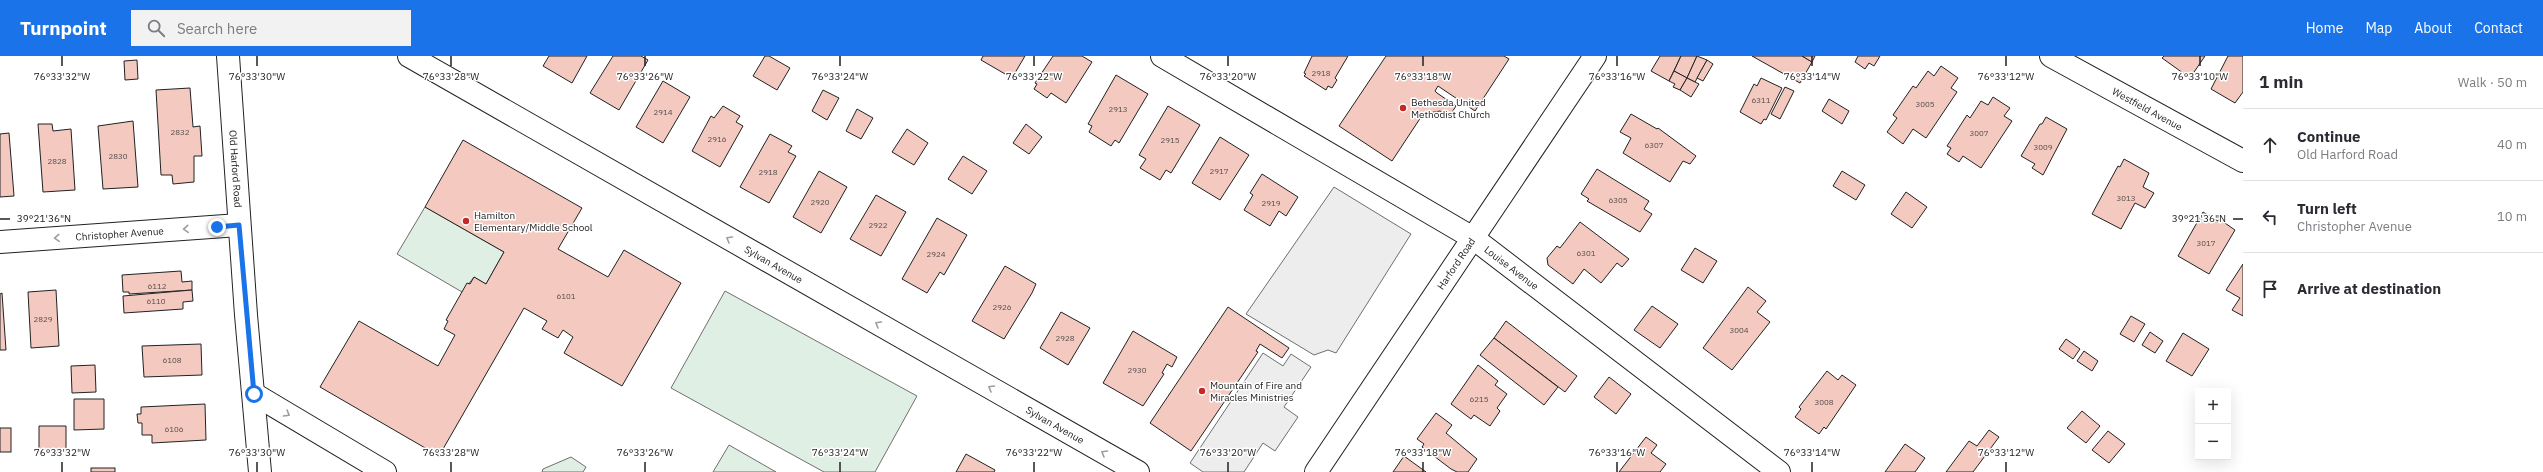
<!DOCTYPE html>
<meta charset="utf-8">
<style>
:root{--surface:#fff;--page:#f2f2f3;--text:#2b2b33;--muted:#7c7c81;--line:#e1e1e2;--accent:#1a73e8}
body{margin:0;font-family:"IBM Plex Sans",sans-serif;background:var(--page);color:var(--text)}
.controls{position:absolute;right:12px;bottom:12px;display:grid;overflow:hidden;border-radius:0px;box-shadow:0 4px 16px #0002}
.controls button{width:36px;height:36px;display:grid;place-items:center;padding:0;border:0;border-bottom:1px solid var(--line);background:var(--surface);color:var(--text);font:20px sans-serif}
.stop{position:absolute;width:12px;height:12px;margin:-9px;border:3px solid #1a73e8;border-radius:50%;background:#fff}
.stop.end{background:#1a73e8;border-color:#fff;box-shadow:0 1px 4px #0008}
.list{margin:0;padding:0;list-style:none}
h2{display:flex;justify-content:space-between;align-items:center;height:52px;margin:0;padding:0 16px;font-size:17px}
h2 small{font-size:13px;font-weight:400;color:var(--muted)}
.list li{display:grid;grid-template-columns:26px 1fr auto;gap:12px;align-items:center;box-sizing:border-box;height:72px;padding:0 16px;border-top:1px solid var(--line)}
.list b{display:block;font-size:15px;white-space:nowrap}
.list p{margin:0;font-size:13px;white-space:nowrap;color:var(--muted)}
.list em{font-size:13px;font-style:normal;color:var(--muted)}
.icon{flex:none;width:22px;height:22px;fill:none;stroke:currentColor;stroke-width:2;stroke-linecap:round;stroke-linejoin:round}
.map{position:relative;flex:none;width:2243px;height:416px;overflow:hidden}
header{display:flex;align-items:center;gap:24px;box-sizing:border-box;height:56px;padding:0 20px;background:var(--accent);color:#fff}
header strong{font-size:19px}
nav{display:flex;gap:22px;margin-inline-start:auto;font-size:14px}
.search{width:280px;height:36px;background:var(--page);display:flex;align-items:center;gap:10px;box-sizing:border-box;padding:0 14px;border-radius:0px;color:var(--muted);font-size:15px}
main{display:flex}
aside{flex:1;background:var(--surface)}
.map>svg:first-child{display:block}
.green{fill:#e0efe3;stroke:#6f6f6f}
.parking{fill:#ededed;stroke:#6f6f6f}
.building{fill:#f3c9c0;stroke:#222}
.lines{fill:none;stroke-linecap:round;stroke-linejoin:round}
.street-casing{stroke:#222;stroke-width:24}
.secondary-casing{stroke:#222;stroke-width:24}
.primary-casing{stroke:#222;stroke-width:24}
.street{stroke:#fff;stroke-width:22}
.secondary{stroke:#fff;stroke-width:22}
.primary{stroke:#fff;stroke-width:22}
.oneway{stroke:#9c9c9c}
.route{stroke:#1a73e8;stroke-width:5}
.ticks{fill:none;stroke:#222;stroke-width:1.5}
.poi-dot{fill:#c62828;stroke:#fff;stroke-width:1.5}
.labels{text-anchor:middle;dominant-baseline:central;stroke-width:3;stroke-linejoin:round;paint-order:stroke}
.number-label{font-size:8px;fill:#564c4a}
.poi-label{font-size:10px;fill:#222;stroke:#fff;text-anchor:start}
.street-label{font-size:10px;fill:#222;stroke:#fff}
.ticks-label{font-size:10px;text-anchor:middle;fill:#222;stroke:#fff;stroke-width:3;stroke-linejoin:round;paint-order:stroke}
</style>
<header>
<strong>Turnpoint</strong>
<div class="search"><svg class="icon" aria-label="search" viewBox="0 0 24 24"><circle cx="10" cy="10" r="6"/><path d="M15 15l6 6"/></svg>Search here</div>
<nav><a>Home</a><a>Map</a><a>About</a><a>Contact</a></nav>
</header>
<main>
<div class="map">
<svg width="2243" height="416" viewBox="0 0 2243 416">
<rect width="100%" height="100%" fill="#fff"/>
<g class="green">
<polygon points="425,151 504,196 486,228 474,221 462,236 397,198"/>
<polygon points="725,235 917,340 875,416 824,416 671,332"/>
<polygon points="729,389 776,416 713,416"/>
<polygon points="571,401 586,411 583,416 542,416 543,413"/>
</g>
<g class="parking">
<polygon points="1334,131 1411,178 1336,297 1328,294 1314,299 1246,258"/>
<polygon points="1263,297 1283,310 1291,298 1311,311 1284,351 1298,361 1275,395 1263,387 1244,416 1203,416 1190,407"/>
</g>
<g class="building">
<polygon points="549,0 587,0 572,27 543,10"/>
<polygon points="613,0 641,0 648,4 619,54 590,37"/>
<polygon points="765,0 769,0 790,12 777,34 753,20"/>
<polygon points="983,0 1025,0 1012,22 981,4"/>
<polygon points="1053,0 1082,0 1092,6 1066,47 1051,37 1047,42 1034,33 1037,28 1035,27"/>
<polygon points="1312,0 1348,0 1335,22 1337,24 1332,32 1328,30 1326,34 1304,20 1306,18 1304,17"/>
<polygon points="1386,0 1504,0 1509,3 1475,55 1438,30 1435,35 1437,37 1456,50 1449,61 1440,55 1423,58 1392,105 1339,70"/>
<polygon points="1660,0 1681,0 1669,25 1651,15"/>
<polygon points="1681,0 1697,0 1687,22 1674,15"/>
<polygon points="1697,0 1707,4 1695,26 1687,22"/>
<polygon points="1752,0 1802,0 1812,6 1800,27"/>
<polygon points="1802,0 1815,0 1812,6"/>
<polygon points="1858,0 1880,0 1874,10 1869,7 1865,13 1855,6"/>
<polygon points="2164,0 2205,0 2190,22 2162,2"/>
<polygon points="2228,0 2243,0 2243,36 2235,47 2211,33"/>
<polygon points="137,4 138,23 125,24 124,5"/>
<polygon points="1707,4 1713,8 1703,25 1697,22"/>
<polygon points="1941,10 1958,22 1951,32 1957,36 1926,82 1913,73 1903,88 1887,76 1897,62 1893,59 1913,30 1916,32 1928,15 1934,20"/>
<polygon points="1674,15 1687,22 1680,34 1673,31 1675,28 1669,25"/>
<polygon points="1116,19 1148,38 1119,87 1115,84 1111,90 1089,76 1092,70 1088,68"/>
<polygon points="1687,22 1699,28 1691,41 1680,34"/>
<polygon points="1761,22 1782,32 1766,64 1764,63 1761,68 1740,56 1754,28 1757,30"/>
<polygon points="663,25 690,41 663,87 636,71"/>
<polygon points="1785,31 1794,35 1780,63 1771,58"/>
<polygon points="190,32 193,71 200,70 202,100 194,100 194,126 173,128 172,119 161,119 156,34"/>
<polygon points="823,34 839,42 827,64 812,55"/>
<polygon points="1993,41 2010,52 2004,60 2012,65 1981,112 1963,100 1959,106 1947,98 1951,92 1947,90 1967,59 1970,62 1981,45 1988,49"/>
<polygon points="1829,43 1849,55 1842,68 1822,55"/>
<polygon points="723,50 740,60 736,66 743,70 720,111 692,95 711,60 714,62"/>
<polygon points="1168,50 1200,69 1171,117 1166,114 1160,124 1140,112 1146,103 1139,99"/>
<polygon points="857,53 873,62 861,83 846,75"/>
<polygon points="1631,58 1657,73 1658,72 1696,100 1690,108 1683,105 1670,126 1623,97 1631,82 1620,76"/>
<polygon points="2046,61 2067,73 2043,119 2032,112 2035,108 2021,100 2040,68 2042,68"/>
<polygon points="133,65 138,131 103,133 98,70"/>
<polygon points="38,68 52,68 53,75 71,73 75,134 43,136"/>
<polygon points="1026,68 1042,81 1029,98 1013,87"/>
<polygon points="907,73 928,87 914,109 892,96"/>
<polygon points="9,77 14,140 0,141 0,78"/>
<polygon points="770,78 792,90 788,96 796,100 769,147 740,131"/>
<polygon points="1220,81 1249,99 1220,144 1192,127"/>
<polygon points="463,84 582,152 558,193 608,221 624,194 681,227 622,330 564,297 573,281 563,274 558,282 542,273 547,265 524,252 439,400 320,331 359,265 438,310 455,279 444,273 448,265 446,264 467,227 470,228 474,221 486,228 504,196 425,151"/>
<polygon points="963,100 987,115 972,138 948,123"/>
<polygon points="2124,103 2149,117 2143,131 2154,137 2145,152 2135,147 2121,173 2092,158 2118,110 2120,111"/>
<polygon points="1597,113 1649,145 1644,153 1652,158 1640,176 1587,145 1589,143 1581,138"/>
<polygon points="819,115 847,131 821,177 793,161"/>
<polygon points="1842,115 1865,129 1856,144 1833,130"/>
<polygon points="1262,118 1298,141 1286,160 1279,155 1270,170 1244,154 1253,139 1250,137"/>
<polygon points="1906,136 1927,151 1912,172 1891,158"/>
<polygon points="876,139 906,156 881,200 850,183"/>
<polygon points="2203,156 2218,165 2219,163 2235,174 2209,218 2178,200"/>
<polygon points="937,162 967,179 944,219 940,216 927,237 902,223"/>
<polygon points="1580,166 1629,203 1622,211 1617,207 1601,227 1584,213 1573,228 1548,209 1547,202 1557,190 1560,192"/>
<polygon points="1695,192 1717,205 1703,227 1681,214"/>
<polygon points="2243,208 2243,260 2232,254 2240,242 2226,234"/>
<polygon points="1005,210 1036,228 1032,237 1004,283 972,265"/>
<polygon points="181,215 182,226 192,225 192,234 129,238 129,236 123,236 122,219"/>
<polygon points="1748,231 1766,245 1757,256 1770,266 1732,314 1703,292"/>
<polygon points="56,234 59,290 31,292 28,236"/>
<polygon points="192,234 193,245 183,246 183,253 124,257 123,240"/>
<polygon points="2,237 6,294 0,294 0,238"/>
<polygon points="1652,250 1678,268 1660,292 1634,274"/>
<polygon points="1228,251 1289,292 1282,302 1260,288 1256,295 1258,296 1191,395 1150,367"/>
<polygon points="1061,256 1090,272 1068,309 1040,292"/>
<polygon points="2131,260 2145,268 2134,286 2120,278"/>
<polygon points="1506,265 1577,320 1565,336 1494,282"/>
<polygon points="1133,275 1177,301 1172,311 1167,308 1162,317 1164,318 1143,350 1103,327"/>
<polygon points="2150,276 2163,285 2155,297 2142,289"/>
<polygon points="2183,277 2209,293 2192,320 2166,305"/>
<polygon points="1494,282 1558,331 1544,349 1480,299"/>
<polygon points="2066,283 2080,293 2073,303 2059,293"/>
<polygon points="201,288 202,319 144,321 142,290"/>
<polygon points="2084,295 2098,305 2092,315 2077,305"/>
<polygon points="95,309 96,336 72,337 71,310"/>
<polygon points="1478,309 1498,325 1495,329 1507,338 1497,352 1500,355 1490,370 1474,359 1471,363 1451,348"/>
<polygon points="1827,315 1838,324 1842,319 1856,329 1826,373 1824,371 1819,378 1795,361 1801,353 1799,351"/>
<polygon points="1609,321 1631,338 1616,358 1594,341"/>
<polygon points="74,343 104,343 104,373 74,374"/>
<polygon points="205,348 206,384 152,387 152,379 142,379 142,367 138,367 137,358 141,358 141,351"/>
<polygon points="2082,355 2100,370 2086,387 2067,372"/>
<polygon points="1436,357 1452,369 1446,377 1477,403 1468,416 1457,416 1451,413 1422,391 1424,388 1417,383"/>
<polygon points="39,370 66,370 66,396 39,397"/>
<rect x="0" y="372" width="11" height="24"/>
<polygon points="1989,374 1999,381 1973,416 1946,416 1969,385 1977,390"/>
<polygon points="2108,375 2125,388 2109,407 2092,394"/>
<polygon points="1646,381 1657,389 1651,397 1666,408 1660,416 1619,416"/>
<polygon points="1905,388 1925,402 1915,416 1885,416"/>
<polygon points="966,398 995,414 994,416 956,416"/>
<polygon points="1404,400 1426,416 1393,416"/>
<rect x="91" y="412" width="24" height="4"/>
</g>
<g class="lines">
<defs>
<g id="street">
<path id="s1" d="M409,0L1138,416"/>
<path id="s2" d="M1162,0L1473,182L1779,416"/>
<path id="s3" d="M2051,0L2243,105"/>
<path id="s4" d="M0,186L239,169"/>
<polyline points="254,338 385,416"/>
</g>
<g id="secondary">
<path id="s5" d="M228,0L246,259L260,416"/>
</g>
<g id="primary">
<path id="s6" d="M1316,416L1595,0"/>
</g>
</defs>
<use href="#street" class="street-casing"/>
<use href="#secondary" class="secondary-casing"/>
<use href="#primary" class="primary-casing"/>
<use href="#street" class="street"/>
<use href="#secondary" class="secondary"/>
<use href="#primary" class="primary"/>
</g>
<defs><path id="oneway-chevron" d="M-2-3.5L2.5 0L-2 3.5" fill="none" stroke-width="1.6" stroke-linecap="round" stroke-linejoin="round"/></defs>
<g class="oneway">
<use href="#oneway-chevron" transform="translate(186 173) rotate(176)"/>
<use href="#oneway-chevron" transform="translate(57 182) rotate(176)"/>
<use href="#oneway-chevron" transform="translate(729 183) rotate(-150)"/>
<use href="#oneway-chevron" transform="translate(878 268) rotate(-150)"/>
<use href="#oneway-chevron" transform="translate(991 332) rotate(-150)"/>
<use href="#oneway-chevron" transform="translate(287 358) rotate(31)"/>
<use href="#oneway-chevron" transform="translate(1104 397) rotate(-150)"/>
</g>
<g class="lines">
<polyline class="route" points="217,171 239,169 254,338"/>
</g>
<path class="ticks" d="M62,0V10M257,0V10M451,0V10M645,0V10M840,0V10M1034,0V10M1228,0V10M1423,0V10M1617,0V10M1812,0V10M2006,0V10M2200,0V10M0,163H10M2233,163H2243M62,406V416M257,406V416M451,406V416M645,406V416M840,406V416M1034,406V416M1228,406V416M1423,406V416M1617,406V416M1812,406V416M2006,406V416"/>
<g class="poi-dot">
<circle cx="1403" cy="52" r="4"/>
<circle cx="466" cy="165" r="4"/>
<circle cx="1202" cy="335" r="4"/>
</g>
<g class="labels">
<g class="number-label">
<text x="1321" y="17">2918</text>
<text x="1761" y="44">6311</text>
<text x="1925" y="48">3005</text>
<text x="1118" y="53">2913</text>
<text x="663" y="56">2914</text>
<text x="180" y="76">2832</text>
<text x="1979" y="77">3007</text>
<text x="717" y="83">2916</text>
<text x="1170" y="84">2915</text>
<text x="1654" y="89">6307</text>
<text x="2043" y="91">3009</text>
<text x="118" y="100">2830</text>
<text x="57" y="105">2828</text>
<text x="1219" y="115">2917</text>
<text x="768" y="116">2918</text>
<text x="2126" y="142">3013</text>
<text x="1618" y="144">6305</text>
<text x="820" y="146">2920</text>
<text x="1271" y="147">2919</text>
<text x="878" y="169">2922</text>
<text x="2206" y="187">3017</text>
<text x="1586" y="197">6301</text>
<text x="936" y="198">2924</text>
<text x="157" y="230">6112</text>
<text x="566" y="240">6101</text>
<text x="156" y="245">6110</text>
<text x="1002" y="251">2926</text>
<text x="43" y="263">2829</text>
<text x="1739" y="274">3004</text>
<text x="1065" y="282">2928</text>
<text x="172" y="304">6108</text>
<text x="1137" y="314">2930</text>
<text x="1479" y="343">6215</text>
<text x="1824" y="346">3008</text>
<text x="174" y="373">6106</text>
</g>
<g class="poi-label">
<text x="1411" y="46">Bethesda United<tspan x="1411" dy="12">Methodist Church</tspan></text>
<text x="474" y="159">Hamilton<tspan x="474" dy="12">Elementary/Middle School</tspan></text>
<text x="1210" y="329">Mountain of Fire and<tspan x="1210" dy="12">Miracles Ministries</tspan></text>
</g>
<g class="street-label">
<text stroke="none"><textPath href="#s3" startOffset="110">Westfield Avenue</textPath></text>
<text stroke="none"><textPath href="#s5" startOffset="113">Old Harford Road</textPath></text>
<text stroke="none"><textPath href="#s4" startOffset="120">Christopher Avenue</textPath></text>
<text stroke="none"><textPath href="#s1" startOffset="420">Sylvan Avenue</textPath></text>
<text stroke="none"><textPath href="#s6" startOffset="251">Harford Road</textPath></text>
<text stroke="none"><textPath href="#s2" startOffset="409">Louise Avenue</textPath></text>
<text stroke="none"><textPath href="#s1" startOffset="744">Sylvan Avenue</textPath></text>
</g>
</g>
<g class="ticks-label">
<text x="62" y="24">76°33'32"W</text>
<text x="257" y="24">76°33'30"W</text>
<text x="451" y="24">76°33'28"W</text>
<text x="645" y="24">76°33'26"W</text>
<text x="840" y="24">76°33'24"W</text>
<text x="1034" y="24">76°33'22"W</text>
<text x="1228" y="24">76°33'20"W</text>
<text x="1423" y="24">76°33'18"W</text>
<text x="1617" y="24">76°33'16"W</text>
<text x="1812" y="24">76°33'14"W</text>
<text x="2006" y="24">76°33'12"W</text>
<text x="2200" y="24">76°33'10"W</text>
<text x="44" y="166">39°21'36"N</text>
<text x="2199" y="166">39°21'36"N</text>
<text x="62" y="400">76°33'32"W</text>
<text x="257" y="400">76°33'30"W</text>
<text x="451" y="400">76°33'28"W</text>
<text x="645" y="400">76°33'26"W</text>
<text x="840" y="400">76°33'24"W</text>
<text x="1034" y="400">76°33'22"W</text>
<text x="1228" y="400">76°33'20"W</text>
<text x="1423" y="400">76°33'18"W</text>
<text x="1617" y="400">76°33'16"W</text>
<text x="1812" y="400">76°33'14"W</text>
<text x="2006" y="400">76°33'12"W</text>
</g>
</svg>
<div class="controls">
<button>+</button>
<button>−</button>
</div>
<div class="stop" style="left:254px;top:338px"></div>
<div class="stop end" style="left:217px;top:171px"></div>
</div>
<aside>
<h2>1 min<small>Walk · 50 m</small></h2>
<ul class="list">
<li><svg class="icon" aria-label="ahead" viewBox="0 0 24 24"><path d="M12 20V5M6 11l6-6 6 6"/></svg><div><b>Continue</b><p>Old Harford Road</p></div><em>40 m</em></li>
<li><svg class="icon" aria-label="left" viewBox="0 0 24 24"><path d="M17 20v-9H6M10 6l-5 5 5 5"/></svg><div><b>Turn left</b><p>Christopher Avenue</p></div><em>10 m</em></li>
<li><svg class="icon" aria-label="arrive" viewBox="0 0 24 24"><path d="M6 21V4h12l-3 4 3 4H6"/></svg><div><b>Arrive at destination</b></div></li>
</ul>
</aside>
</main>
